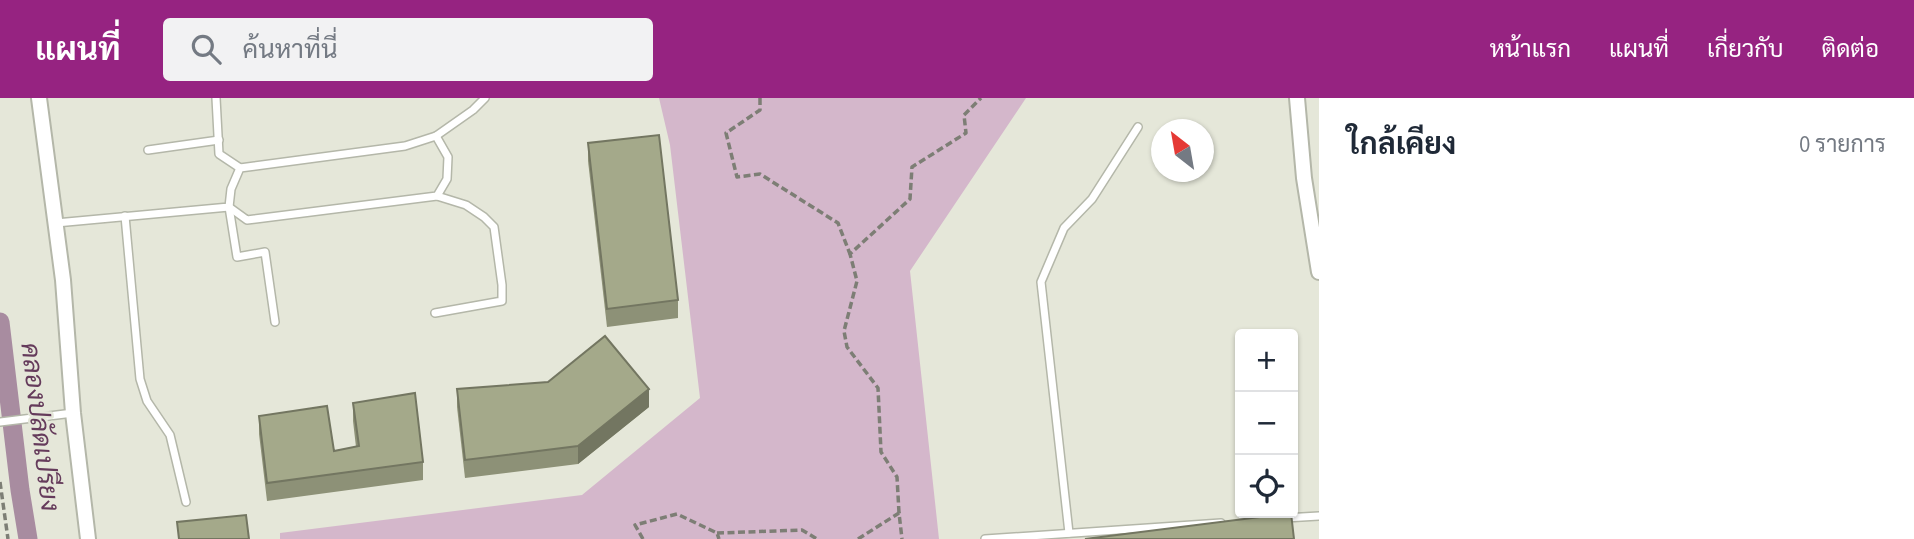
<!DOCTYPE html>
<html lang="th">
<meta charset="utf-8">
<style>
:root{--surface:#fff;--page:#f2f2f3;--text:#1f2937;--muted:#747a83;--line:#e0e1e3;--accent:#962381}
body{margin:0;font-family:"Source Sans 3",Sarabun,sans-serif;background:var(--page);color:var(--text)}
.controls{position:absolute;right:21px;bottom:21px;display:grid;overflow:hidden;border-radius:7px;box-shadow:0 2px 5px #0004}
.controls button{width:63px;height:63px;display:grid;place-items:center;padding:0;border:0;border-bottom:2px solid var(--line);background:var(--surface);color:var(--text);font:35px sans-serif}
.compass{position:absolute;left:1151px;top:21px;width:63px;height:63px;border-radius:50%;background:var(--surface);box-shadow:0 2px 5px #0004;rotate:329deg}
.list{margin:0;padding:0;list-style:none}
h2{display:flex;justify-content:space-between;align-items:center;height:91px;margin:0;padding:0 28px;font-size:30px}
h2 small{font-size:23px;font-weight:400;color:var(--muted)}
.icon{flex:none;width:38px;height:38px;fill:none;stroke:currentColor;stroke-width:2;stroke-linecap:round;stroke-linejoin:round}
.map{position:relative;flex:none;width:1319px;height:441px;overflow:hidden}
header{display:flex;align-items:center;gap:42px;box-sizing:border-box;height:98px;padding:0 35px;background:var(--accent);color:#fff}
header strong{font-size:33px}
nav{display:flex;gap:38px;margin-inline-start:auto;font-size:24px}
.search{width:490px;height:63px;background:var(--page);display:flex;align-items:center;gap:18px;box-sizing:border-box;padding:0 24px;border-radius:7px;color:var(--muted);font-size:26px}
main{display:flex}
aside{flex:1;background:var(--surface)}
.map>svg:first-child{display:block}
.green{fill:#d4b7cb}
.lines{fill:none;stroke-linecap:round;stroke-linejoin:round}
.canal{stroke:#a88ca0;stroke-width:19}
.service-casing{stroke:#b4b7a9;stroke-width:10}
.minor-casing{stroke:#b4b7a9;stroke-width:18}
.path{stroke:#7d7e75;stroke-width:3.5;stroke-dasharray:7 3.5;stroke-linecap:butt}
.service{stroke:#fff;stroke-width:7}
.minor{stroke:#fff;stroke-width:14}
.wall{fill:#8d9177}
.shaded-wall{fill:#737661}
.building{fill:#a4a98a;stroke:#737661;stroke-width:2}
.labels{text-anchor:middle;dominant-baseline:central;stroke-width:5;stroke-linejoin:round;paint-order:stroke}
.water-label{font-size:26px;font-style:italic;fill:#653b5b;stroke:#e5e7d9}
</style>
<header>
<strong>แผนที่</strong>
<div class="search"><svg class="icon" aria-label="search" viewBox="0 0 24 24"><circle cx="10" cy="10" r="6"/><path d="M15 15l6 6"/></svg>ค้นหาที่นี่</div>
<nav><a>หน้าแรก</a><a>แผนที่</a><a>เกี่ยวกับ</a><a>ติดต่อ</a></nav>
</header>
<main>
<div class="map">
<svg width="1319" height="441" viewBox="0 0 1319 441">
<rect width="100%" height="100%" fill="#e5e7d9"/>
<polygon class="green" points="659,0 1026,0 910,173 939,441 280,441 280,435 582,397 700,300 670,47"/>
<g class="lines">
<polyline class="canal" points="0,224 20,392 28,441"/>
<defs>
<g id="service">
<polyline points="216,0 219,56 240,70"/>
<polyline points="148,52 219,42"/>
<polyline points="229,109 247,122 437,98 447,81 448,59 436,38"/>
<polyline points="229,109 237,159 265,154 275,224"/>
<polyline points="125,118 140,281 147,303 170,337 186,404"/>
<polyline points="56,125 229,109 231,91 240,70 405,48 436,38 473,12 485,0"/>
<polyline points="435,215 502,203 502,187 494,129 484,119 466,107 437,98"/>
<polyline points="0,324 73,315"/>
<polyline points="1285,420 1319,418"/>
<polyline points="1069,435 1041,184 1064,130 1092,101 1138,29"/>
<polyline points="985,441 1221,425"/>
</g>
<g id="minor">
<polyline points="39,0 63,182 73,315 88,441"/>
<polyline points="1297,0 1304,80 1319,174"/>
</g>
</defs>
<use href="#service" class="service-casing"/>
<use href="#minor" class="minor-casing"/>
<g class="path">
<polyline points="760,0 760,12 726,35 737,79 760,76 838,125 850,156"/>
<polyline points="0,384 8,441"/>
<polyline points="899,415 897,379 881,354 878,290 847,249 844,233 857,183 850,156 910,101 912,69 966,35 964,17 981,0"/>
<polyline points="717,435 802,432 817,441"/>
<polyline points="643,441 635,427 677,416 717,435 719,441"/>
<polyline points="858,441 899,415 902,441"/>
</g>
<use href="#service" class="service"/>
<use href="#minor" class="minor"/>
</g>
<g class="wall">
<polygon points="588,45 678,202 678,220 607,229 588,63"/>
<polygon points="457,291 649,309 578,366 465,380 457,309"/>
<polygon points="353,305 423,364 423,382 267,403 259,336 259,318 334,353 356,349 353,323"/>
</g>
<polygon class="shaded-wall" points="649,291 649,309 578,366 578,348"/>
<g class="building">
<polygon points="659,37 678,202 607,211 588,45"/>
<polygon points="605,238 649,291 578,348 465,362 457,291 548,284"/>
<polygon points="415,295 423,364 267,385 259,318 327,308 334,353 359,348 353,305"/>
<polygon points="1291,415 1294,441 1085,441"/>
<polygon points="246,417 249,441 179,441 177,424"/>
</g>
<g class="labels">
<g class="water-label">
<text transform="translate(40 329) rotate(83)">คลองปลัดเปรียง</text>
</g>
</g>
</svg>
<div class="controls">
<button>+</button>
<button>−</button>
<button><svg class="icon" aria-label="locate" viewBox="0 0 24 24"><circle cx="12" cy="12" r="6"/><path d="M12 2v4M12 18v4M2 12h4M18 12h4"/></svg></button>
</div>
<svg class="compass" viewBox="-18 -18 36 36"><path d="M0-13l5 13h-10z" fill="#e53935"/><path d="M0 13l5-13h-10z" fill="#747a83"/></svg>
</div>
<aside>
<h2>ใกล้เคียง<small>0 รายการ</small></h2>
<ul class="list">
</ul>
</aside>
</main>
